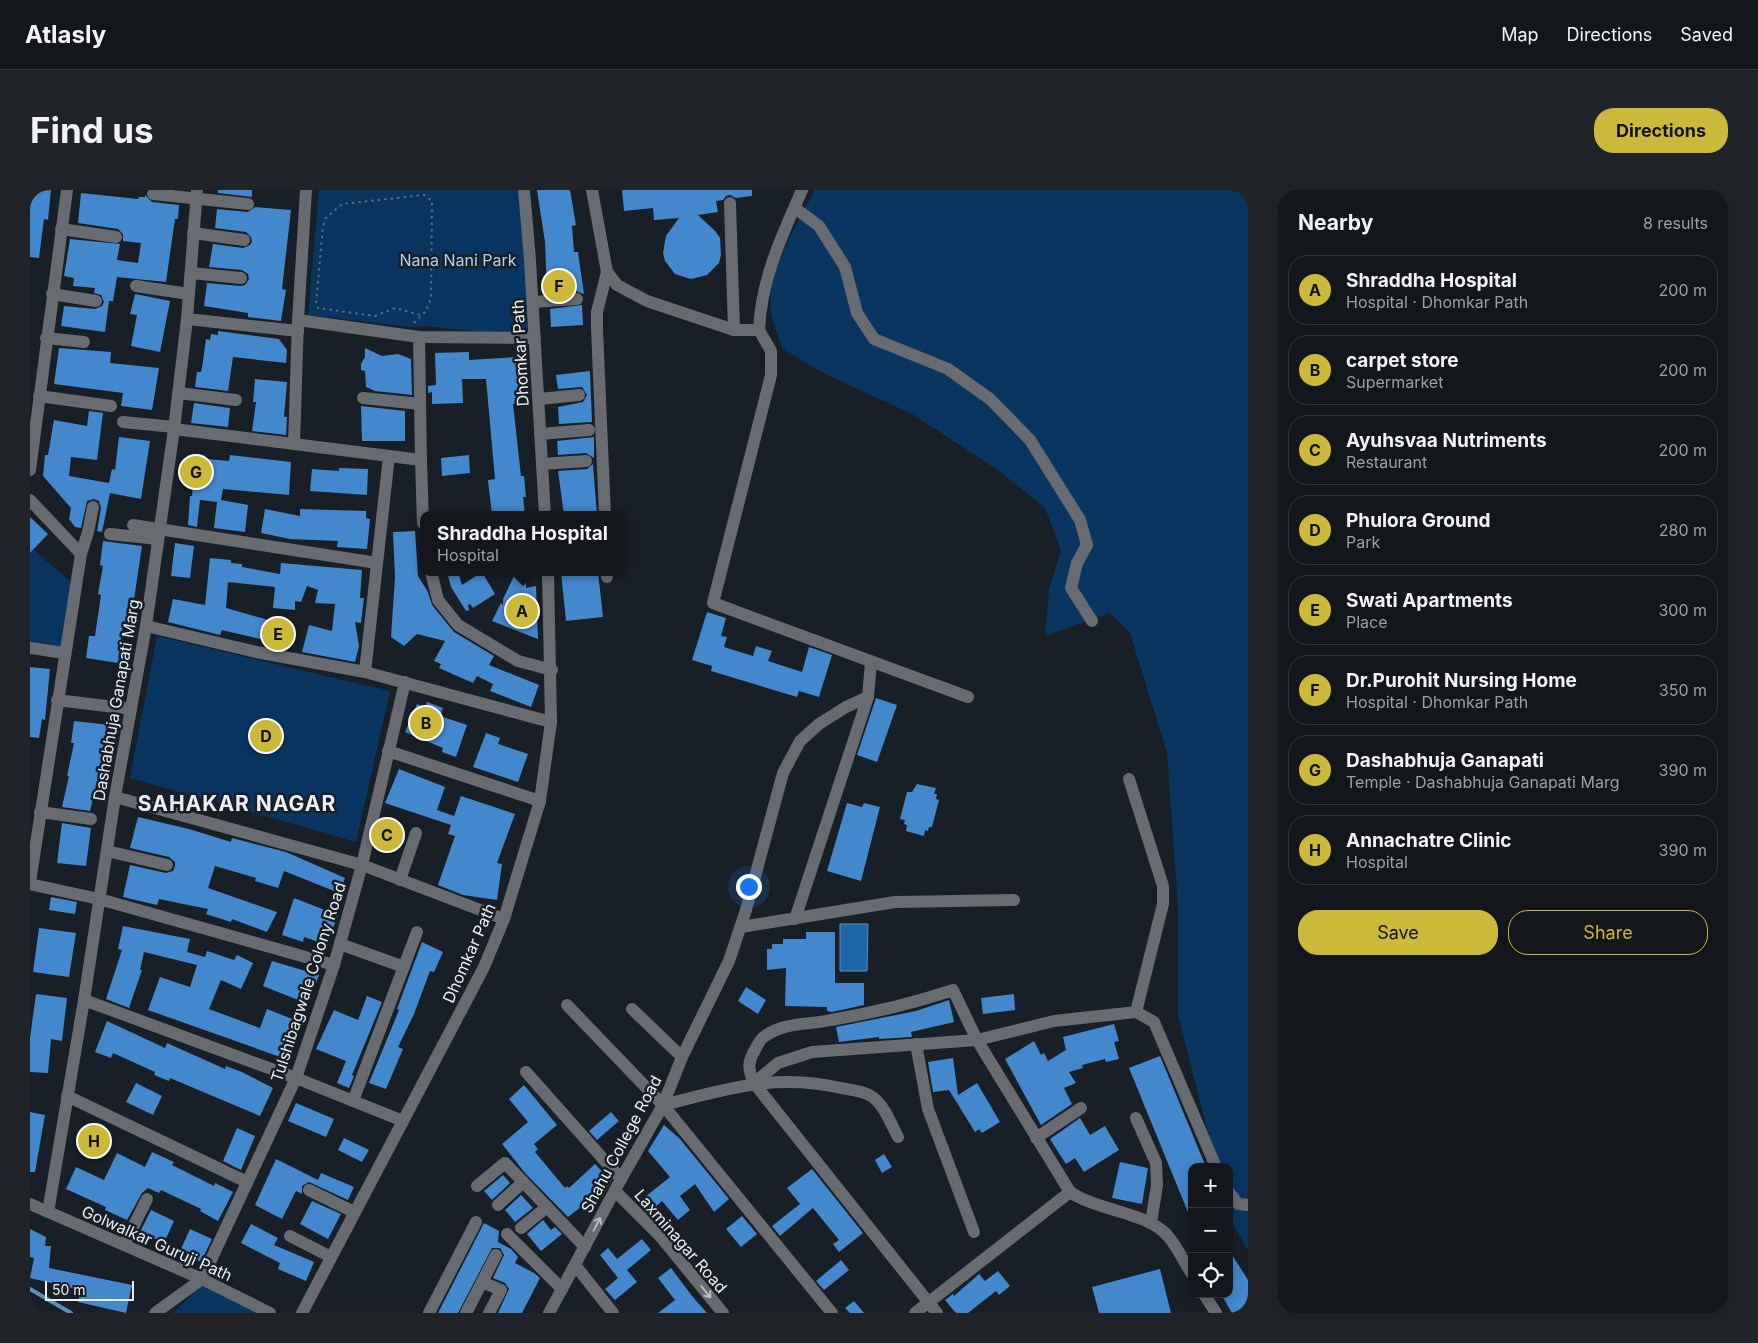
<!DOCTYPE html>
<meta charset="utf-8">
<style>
:root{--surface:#13171c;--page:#202429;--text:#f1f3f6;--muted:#9d9fa3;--line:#32363b;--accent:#ccb939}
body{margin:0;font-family:Inter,sans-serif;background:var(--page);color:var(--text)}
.controls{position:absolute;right:15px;bottom:15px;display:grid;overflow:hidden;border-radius:10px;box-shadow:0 2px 12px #0003}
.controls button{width:45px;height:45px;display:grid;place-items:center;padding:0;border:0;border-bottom:1px solid var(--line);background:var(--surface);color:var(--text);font:25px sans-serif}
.scale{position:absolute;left:15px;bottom:12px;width:89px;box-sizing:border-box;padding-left:5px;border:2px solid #ebeff4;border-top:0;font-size:14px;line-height:18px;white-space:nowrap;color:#ebeff4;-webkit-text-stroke:4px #191f26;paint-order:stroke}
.you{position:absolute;left:718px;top:696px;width:18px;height:18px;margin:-12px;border:4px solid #fff;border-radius:50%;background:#1a73e8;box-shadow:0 0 0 8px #1a73e833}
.badge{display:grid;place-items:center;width:32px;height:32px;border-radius:50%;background:var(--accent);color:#111;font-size:16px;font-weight:700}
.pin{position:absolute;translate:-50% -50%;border:2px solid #fff;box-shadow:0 1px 5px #0006}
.popup{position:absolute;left:390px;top:321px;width:205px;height:65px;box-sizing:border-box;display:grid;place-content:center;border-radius:10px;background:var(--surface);filter:drop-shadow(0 1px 4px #0005);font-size:16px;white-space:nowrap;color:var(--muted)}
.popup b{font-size:19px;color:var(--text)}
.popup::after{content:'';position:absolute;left:50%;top:100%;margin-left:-10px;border:10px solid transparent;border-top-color:var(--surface)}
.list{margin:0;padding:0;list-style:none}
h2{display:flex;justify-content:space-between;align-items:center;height:65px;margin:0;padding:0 20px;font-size:21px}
h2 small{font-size:16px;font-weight:400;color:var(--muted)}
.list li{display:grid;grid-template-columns:32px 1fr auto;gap:15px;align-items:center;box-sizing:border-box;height:70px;margin:0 10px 10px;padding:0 10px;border:1px solid var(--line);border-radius:20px}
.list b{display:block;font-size:19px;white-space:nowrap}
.list p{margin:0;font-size:16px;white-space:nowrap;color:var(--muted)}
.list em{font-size:16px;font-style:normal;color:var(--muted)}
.actions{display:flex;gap:10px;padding:15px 20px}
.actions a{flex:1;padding:11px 0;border:1px solid var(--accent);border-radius:20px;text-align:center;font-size:18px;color:var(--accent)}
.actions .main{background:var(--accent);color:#111}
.icon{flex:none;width:28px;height:28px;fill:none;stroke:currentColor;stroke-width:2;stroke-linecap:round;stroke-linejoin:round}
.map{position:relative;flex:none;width:1218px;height:1123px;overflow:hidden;border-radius:20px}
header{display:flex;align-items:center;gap:30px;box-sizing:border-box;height:70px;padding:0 25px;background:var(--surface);border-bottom:1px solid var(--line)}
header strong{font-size:24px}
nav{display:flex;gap:28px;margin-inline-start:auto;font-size:18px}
.intro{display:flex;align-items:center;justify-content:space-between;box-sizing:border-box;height:120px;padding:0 30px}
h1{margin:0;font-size:35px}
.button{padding:12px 22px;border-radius:20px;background:var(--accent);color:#111;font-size:18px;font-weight:700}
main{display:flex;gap:30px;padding:0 30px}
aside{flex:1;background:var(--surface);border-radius:20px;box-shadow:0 2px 12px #0003}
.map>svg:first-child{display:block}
.green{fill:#083660}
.water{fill:#1e65a7;stroke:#5c8ebe}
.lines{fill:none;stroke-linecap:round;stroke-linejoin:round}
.stream{stroke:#5c8ebe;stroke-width:4}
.building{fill:#4387cc}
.path{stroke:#666b71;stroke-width:2;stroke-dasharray:2.5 4;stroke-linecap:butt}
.minor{stroke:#686b6f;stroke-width:12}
.oneway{stroke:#b7babf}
.labels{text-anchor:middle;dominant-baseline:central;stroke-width:5;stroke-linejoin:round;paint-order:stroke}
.park-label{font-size:16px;fill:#b0d2f6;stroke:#191f26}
.street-label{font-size:16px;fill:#ebeff4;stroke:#191f26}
.district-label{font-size:21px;font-weight:bold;letter-spacing:1px;fill:#ebeff4;stroke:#191f26}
</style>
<header>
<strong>Atlasly</strong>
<nav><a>Map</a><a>Directions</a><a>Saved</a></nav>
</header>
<div class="intro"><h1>Find us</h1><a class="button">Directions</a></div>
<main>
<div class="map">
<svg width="1218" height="1123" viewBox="0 0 1218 1123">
<rect width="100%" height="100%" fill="#191f26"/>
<g class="green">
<polygon points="289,0 494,0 505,148 397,136 381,137 278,125"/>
<path d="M785,0H1218V1060L1201,1031L1199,1023V977H1187L1148,825V716L1137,563L1100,443L1080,423L1015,446L1019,400L1031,360L1015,318L968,280L882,224L793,183L753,159C749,148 743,134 741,122C736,82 767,34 785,0Z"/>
<polygon points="0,357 46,396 34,463 0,456"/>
<polygon points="127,446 360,501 326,652 100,588"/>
<polygon points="176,1091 239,1123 143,1123"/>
</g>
<polygon class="water" points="810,734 838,734 837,781 810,781"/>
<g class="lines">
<polyline class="stream" points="0,1099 41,1123"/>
</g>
<g class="building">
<polygon points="5,0 21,0 18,30 14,29 9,68 0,67 0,1 5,2"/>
<polygon points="188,0 222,0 222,7 188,3"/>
<polygon points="507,0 540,0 546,35 542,36 544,62 548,62 554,104 546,101 517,103 515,52"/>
<polygon points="592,0 722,0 722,6 706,8 700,5 696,6 693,10 686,11 688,22 668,25 685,41 690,48 691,65 689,73 677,85 661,89 645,84 635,71 633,63 636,46 649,28 624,30 623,18 594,21"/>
<polygon points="51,3 108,9 109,7 115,7 115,5 122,12 149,15 148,29 145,29 136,92 87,87 83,111 79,111 75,142 31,136 34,116 65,119 72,116 74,112 71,105 64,103 65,98 43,96 44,88 34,86 40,49 90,54 87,70 108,73 111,53 93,51 93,44 88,39 48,33"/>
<polygon points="225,17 261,20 252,99 256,100 251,131 218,127 218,123 174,116 177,93 211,96 215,95 219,89 218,84 212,80 179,77 183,54 213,58 220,55 222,52 221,47 216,42 185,38 187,19 218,22"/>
<polygon points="105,104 140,111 130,162 101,156 107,125 100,124"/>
<polygon points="552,115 553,135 521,137 520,119"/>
<polygon points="188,141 249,149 257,160 256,173 203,167 198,201 165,197 167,182 171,182 172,178 176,149 180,150 181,144 188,145"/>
<polygon points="29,158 81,162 80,173 129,178 122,220 91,216 93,203 24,194"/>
<polygon points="335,158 352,166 368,164 381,169 382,205 345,201 336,197 335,181 331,180 331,174 335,167"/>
<polygon points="439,162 439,170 487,167 489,214 483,214 491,286 494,286 496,307 493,307 495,325 462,325 458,290 465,289 456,189 432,189 433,213 402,214 402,202 398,203 398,196 406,195 405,163"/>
<polygon points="560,181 562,232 529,234 528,217 553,212 557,205 552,197 528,199 526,185"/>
<polygon points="225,189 257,192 254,227 257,227 256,245 222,241 226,212 223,212"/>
<polygon points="164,213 200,218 198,237 161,233"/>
<polygon points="331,216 375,221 375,251 332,251"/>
<polygon points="59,221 73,223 67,270 41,267 39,286 79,293 82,279 85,280 89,247 120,251 111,309 80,303 72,342 67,341 71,318 69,311 64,309 57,311 51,338 45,337 39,329 41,318 13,286 15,265 18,265 24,230 57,236"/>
<polygon points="564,247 564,268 556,263 528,265 527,251"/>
<polygon points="200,265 261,272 259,305 193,299 191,310 218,315 215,342 184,338 187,312 170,310 167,337 158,335 160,306 162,306 166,268 199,271"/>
<polygon points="439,265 440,283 412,286 411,268"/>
<polygon points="563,274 567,325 534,325 528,281 557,279"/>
<polygon points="309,278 338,279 337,305 280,301 282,279 309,281"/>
<polygon points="235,319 270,326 270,319 336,321 336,328 340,329 337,359 307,357 308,351 260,349 231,343"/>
<polygon points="0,327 18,344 0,363"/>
<polygon points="385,341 388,386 398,402 402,415 424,442 464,466 459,475 509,495 501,517 460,501 463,494 447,486 443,493 409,478 411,474 404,471 415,451 387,444 374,456 361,447 365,387 363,342"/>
<polygon points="73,351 112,356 100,436 93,435 88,473 56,468 59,446 65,446 71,405 68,404 73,376 70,375"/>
<polygon points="145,353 164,356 160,388 141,386"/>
<polygon points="180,368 201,370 201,373 212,374 212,377 250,384 251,373 332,380 330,408 334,408 331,433 325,432 329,456 325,472 272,462 279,435 302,441 305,414 285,413 288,400 277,396 271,412 265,411 265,420 243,418 245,397 198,392 196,418 242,431 243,429 262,436 254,459 233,452 234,450 192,440 190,445 138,432 143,409 175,415"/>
<polygon points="417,382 428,382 432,395 452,382 465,404 443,418 440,414 438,415 439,420 436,421 421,397"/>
<polygon points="486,382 496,382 496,398 506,396 508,449 462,431 471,413 473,415 473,409"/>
<polygon points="531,382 568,382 573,427 536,431"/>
<polygon points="677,422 696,428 691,446 697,447 694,457 723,466 726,456 742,461 738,471 772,482 779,457 802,465 789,507 769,501 767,507 681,481 682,476 662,470"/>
<polygon points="0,477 20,479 15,530 12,529 9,548 0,547"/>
<polygon points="846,508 867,515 847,572 827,565"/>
<polygon points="397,512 413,518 410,526 437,535 426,567 412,562 413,558 375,542 387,514 395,517"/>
<polygon points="44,531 80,535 77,558 75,557 60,621 32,617 39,586 37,586 44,553 41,553"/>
<polygon points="456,543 470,548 468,554 498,564 488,592 443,577"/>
<polygon points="369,579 415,597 407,620 424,626 431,606 485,624 467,673 472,674 467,710 433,705 408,695 425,646 418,644 421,635 355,613"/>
<polygon points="887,594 906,598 904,604 907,604 906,609 909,610 902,637 899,637 898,641 895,640 894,646 876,641 877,635 874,634 875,630 870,629 877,602 882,602"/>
<polygon points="817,613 832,617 834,613 850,617 831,691 797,681"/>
<polygon points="108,627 159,639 201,652 202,648 256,662 315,688 309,703 254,681 248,698 225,691 226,688 185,676 178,698 247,722 237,742 202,729 201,732 176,724 178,719 129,709 127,715 93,707 100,675 136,683 143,681 145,676 145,672 139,667 100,658"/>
<polygon points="32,633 61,638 56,676 27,673"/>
<polygon points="21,707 47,712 45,724 19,720"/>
<polygon points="264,708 308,725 297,755 274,747 273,752 252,745"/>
<polygon points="93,736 160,749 157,762 175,767 177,761 204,770 207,765 223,773 211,799 191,790 179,819 230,838 237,819 270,832 256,869 118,820 130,787 160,797 167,775 114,762 110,780 112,780 99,818 76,809 92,760 88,759"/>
<polygon points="9,738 46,743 39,787 3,782"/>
<polygon points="776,742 805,742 805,793 834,793 834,815 802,822 797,821 797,817 755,816 756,778 737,780 737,759 742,759 742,754 753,754 753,749 776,749"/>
<polygon points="392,752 413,762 404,782 400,781 384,824 368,857 373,859 356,899 339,893 369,820 367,819"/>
<polygon points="242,771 289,785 278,814 233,796"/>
<polygon points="716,797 736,810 728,824 708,811"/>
<polygon points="6,804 37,808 32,851 21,849 18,883 0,882 0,848"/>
<polygon points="984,804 985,820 953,824 951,808"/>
<polygon points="337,806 352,812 322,885 324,886 319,898 307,893 316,871 286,859 304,820 328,830"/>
<polygon points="919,810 924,832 881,842 882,847 849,849 849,847 809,852 806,837 886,821"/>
<polygon points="77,831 135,858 137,853 195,879 196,876 212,882 243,898 230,926 140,888 139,891 124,885 125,882 83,863 81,868 65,862"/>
<polygon points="1084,834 1089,851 1084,852 1089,869 1076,872 1075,869 1052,875 1053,878 1039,882 1046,893 1034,898 1042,914 1011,935 975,869 1004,851 1011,865 1014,863 1018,871 1036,860 1033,847"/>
<polygon points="1130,866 1176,977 1162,977 1162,1032 1099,878"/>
<polygon points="923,868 928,905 947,893 970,932 952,943 949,939 945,942 919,900 903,902 898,872"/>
<polygon points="106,893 132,906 123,925 96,912"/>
<polygon points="494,895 527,935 504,954 508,959 505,962 535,998 537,996 539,998 565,974 581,991 575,1002 559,1016 556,1013 538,1027 495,983 472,954 498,932 479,909"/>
<polygon points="266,913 304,929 296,947 258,931"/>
<polygon points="0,922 15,925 5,982 0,982"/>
<polygon points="581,922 589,931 567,950 559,941"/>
<polygon points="1050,928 1060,945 1075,936 1089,960 1054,982 1045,968 1036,974 1020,949"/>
<polygon points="634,935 650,949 699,1009 684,1022 665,994 650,1006 660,1020 648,1030 632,1011 624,1018 615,1007 640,987 618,961"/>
<polygon points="207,938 225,946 211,980 193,971"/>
<polygon points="314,948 339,960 332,972 308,960"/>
<polygon points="122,962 144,972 142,975 184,996 185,993 203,1002 188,1031 170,1021 171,1019 131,1000 129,1003 118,998 112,1003 97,1030 75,1020 76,1017 36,999 46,977 74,990 87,963 115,977"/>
<polygon points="854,964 862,977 852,983 845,970"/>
<polygon points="246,969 288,990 291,983 324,997 318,1010 279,992 272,996 272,1004 266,1001 252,1029 225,1015"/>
<polygon points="1090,972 1118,978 1112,1014 1082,1008"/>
<polygon points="782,979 833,1043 809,1062 803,1054 809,1050 783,1018 750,1046 742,1036 770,1014 757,998"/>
<polygon points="473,985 480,993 462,1010 454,1001"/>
<polygon points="491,1005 503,1018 485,1032 475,1020"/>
<polygon points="282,1011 311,1024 298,1049 270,1034"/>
<polygon points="121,1020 144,1031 134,1053 110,1042"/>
<polygon points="712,1026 727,1044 711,1057 696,1039"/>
<polygon points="513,1030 521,1040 525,1037 532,1044 511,1061 497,1044"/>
<polygon points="454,1033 469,1041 468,1052 481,1059 488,1067 485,1073 504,1083 510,1088 492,1123 468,1123 479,1099 475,1093 463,1088 474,1065 470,1058 462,1058 428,1123 408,1123"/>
<polygon points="221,1034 248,1048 244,1055 284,1072 276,1091 248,1079 250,1073 211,1053"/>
<polygon points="0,1039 16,1047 15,1056 21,1056 19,1078 102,1095 96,1123 48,1112 51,1100 0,1088 4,1068 0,1067"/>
<polygon points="160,1039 182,1049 171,1072 150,1061"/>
<polygon points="612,1049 621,1060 597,1080 607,1092 585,1110 575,1099 588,1088 570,1065 578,1058 587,1069"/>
<polygon points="1199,1060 1218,1090 1218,1123 1202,1123 1191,1104 1199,1104"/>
<polygon points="811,1070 819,1080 794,1100 786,1091"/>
<polygon points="641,1078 662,1106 677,1123 628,1123 645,1110 628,1088"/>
<polygon points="1130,1079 1141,1123 1069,1123 1062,1097"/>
<polygon points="968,1081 980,1096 969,1105 966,1101 938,1123 926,1123 915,1110 923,1104 924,1106 949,1084 955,1091"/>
<polygon points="824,1111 834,1123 820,1123 815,1118"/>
</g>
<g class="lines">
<polyline class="path" points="384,133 396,121 401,108 402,11 394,5 312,14 296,28 293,36 286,114 288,118 345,126 365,118 390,125"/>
<g class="minor">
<polyline points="494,0 500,70 515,325"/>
<path d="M562,0L577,82L587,95L617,111L704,140H729C731,90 752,45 772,0"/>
<polyline points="123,4 218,14"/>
<polyline points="700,13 704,140"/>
<polyline points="765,18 789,36 815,77 827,123 844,149 918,179 960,209 1000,250 1050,330 1057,355 1047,373 1041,398 1062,431"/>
<polyline points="31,39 86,47"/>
<polyline points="163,43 214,50"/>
<polyline points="161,83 211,88"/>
<polyline points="106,96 159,104"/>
<polyline points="22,104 66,111"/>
<polyline points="503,112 547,109"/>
<polyline points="157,129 268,141"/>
<polyline points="268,130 389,147 505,148"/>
<polyline points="729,140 741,161 741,185 683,413 938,507"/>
<polyline points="389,147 391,270"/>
<polyline points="16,148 54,152"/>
<polyline points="148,203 206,210"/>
<polyline points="9,206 81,216"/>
<polyline points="333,208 390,214"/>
<polyline points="509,209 549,205"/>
<polyline points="93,232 144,237"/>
<polyline points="144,239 391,270 393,333"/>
<polyline points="510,244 559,240"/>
<polyline points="264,254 268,130 276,0"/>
<polyline points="512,274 556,271"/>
<polyline points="0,280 37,0"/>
<polyline points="0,310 51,364 0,692"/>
<polyline points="575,325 567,139 567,122 577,82"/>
<polyline points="103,335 347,373"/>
<polyline points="80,344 128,349"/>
<polyline points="51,364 58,342 63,317"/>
<polyline points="401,382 408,410 428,435 488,471 522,480"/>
<polyline points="577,382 577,387"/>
<polyline points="116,436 226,462 335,482 521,532"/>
<polyline points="0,458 34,463"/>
<polyline points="335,482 359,266"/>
<polyline points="27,510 101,519"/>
<polyline points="358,561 510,611"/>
<polyline points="1099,589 1133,696 1133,714 1106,822"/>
<polyline points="85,607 332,675 474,729"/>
<polyline points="10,622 61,629"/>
<polyline points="77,661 137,675"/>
<polyline points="370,690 386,643"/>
<polyline points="0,694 69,709 304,775"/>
<polyline points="765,729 838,507 841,472"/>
<polyline points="711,737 865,712 984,710"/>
<polyline points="310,754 374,777"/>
<polyline points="54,810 266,888 373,931"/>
<polyline points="537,815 633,915 802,1123"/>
<polyline points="602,819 652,867"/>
<polyline points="886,854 898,919 944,1042"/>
<polyline points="496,882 591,989"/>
<path d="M724,893L748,873L782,862L947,850L923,800C884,813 842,823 801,830C778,835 755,832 735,846C731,848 728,854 726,858C718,871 717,878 724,893L907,1123"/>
<polyline points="37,906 217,992"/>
<polyline points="323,911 387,742"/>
<path d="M633,915C698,899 744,883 811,898C820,900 833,901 841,906C854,914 861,934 868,947"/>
<polyline points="1106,928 1126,973 1127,995 1121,1033"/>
<polyline points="1006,948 1051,918"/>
<polyline points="447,996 475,973 555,1057"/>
<polyline points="279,1000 324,1022"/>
<polyline points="585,1001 630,1046 693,1123"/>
<polyline points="1199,1002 1208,1014 1218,1015"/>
<polyline points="0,1014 172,1089 240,1123"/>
<polyline points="468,1015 493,992"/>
<polyline points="18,1022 54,810 85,607 116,436 144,239 157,129 167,0"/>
<polyline points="491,1038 517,1017"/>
<polyline points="477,1044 532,1099"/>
<polyline points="260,1046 301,1067"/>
<polyline points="94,1055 117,1009"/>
<polyline points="545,1075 583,1123"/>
<path d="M1162,1084C1154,1072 1147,1056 1137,1045C1118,1023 1066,1020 1040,1002L947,850L1024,831L1106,822L1124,832L1186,977"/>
<polyline points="452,1092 471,1100 459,1123"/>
<polyline points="1174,1104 1186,1123"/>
<polyline points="125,1123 172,1089 266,888 304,775 332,675 375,492"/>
<polyline points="272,1123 454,777 474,729 510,611 521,532 518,382"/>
<polyline points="399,1123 446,1032"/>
<polyline points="436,1123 466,1065"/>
<polyline points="519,1123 591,989 633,915 652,867 699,771 716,720 753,583 770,551 789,534 816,517 838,507"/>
<polyline points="885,1123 1040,1002"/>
</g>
</g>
<defs><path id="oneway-shaft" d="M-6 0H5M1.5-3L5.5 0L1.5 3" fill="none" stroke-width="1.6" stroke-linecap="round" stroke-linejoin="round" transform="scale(1.25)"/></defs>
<g class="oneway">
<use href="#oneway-shaft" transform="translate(567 1034) rotate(-62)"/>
<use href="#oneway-shaft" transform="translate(676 1102) rotate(51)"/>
</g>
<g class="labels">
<g class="park-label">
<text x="428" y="70">Nana Nani Park</text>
</g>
<g class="street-label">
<text transform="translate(490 163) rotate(-93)">Dhomkar Path</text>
<text transform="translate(86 510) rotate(-80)">Dashabhuja Ganapati Marg</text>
<text transform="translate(439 763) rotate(-66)">Dhomkar Path</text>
<text transform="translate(278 792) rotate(-72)">Tulshibagwale Colony Road</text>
<text transform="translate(591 954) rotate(-62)">Shahu College Road</text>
<text transform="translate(651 1051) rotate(49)">Laxminagar Road</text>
<text transform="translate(127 1053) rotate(24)">Golwalkar Guruji Path</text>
</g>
<g class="district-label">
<text x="207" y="613">SAHAKAR NAGAR</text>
</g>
</g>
</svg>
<div class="controls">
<button>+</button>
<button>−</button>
<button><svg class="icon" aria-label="locate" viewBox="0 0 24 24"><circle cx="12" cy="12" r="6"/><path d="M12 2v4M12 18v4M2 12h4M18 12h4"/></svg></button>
</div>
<div class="scale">50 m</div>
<div class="you"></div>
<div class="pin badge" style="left:492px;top:421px">A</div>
<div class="popup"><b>Shraddha Hospital</b>Hospital</div>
<div class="pin badge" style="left:396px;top:533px">B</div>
<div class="pin badge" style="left:357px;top:645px">C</div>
<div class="pin badge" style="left:236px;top:546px">D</div>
<div class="pin badge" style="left:248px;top:444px">E</div>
<div class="pin badge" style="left:529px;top:96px">F</div>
<div class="pin badge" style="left:166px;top:282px">G</div>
<div class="pin badge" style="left:64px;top:951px">H</div>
</div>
<aside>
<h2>Nearby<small>8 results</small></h2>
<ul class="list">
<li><span class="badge">A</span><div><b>Shraddha Hospital</b><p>Hospital · Dhomkar Path</p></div><em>200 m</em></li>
<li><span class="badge">B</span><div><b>carpet store</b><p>Supermarket</p></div><em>200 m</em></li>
<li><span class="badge">C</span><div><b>Ayuhsvaa Nutriments</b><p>Restaurant</p></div><em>200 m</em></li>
<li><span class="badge">D</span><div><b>Phulora Ground</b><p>Park</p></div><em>280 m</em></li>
<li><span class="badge">E</span><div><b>Swati Apartments</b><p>Place</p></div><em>300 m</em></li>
<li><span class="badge">F</span><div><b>Dr.Purohit Nursing Home</b><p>Hospital · Dhomkar Path</p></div><em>350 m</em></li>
<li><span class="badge">G</span><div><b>Dashabhuja Ganapati</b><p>Temple · Dashabhuja Ganapati Marg</p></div><em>390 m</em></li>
<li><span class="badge">H</span><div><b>Annachatre Clinic</b><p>Hospital</p></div><em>390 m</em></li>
</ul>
<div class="actions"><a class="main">Save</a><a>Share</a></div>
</aside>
</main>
